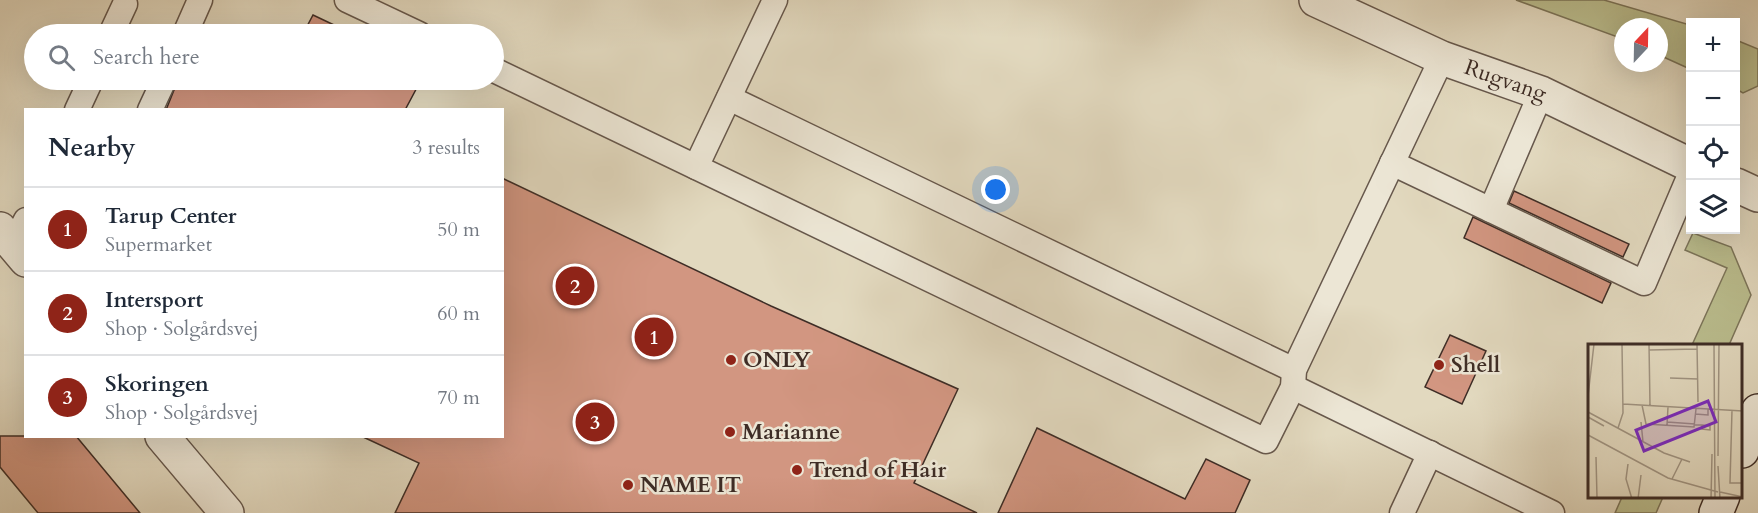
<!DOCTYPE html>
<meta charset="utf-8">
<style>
:root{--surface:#fff;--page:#f2f2f3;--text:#1f2937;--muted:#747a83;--line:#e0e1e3;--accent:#8f2418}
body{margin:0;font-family:Cardo,serif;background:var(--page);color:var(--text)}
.controls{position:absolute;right:18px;top:18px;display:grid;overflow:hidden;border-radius:0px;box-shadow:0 6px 24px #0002}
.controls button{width:54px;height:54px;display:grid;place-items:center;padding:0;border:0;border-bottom:2px solid var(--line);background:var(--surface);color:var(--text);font:30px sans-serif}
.compass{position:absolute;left:1614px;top:18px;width:54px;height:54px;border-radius:50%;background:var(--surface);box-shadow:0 6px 24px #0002;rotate:22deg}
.you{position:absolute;left:996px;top:190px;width:21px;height:21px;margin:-15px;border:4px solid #fff;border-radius:50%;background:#1a73e8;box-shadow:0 0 0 9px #1a73e833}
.badge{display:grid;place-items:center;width:39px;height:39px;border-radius:50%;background:var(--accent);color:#fff;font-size:20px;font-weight:700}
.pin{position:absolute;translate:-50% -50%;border:3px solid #fff;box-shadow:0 2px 6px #0006}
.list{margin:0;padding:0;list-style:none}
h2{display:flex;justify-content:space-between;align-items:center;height:78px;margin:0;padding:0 24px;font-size:26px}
h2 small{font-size:20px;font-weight:400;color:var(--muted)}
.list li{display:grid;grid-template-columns:39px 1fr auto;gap:18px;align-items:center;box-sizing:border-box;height:84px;padding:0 24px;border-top:2px solid var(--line)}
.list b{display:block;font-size:22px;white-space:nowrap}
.list p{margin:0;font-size:20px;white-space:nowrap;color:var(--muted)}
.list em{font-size:20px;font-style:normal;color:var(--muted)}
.icon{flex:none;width:33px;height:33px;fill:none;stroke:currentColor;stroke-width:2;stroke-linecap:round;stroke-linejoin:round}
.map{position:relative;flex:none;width:1758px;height:513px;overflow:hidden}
.search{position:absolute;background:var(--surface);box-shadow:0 6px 24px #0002;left:24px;top:24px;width:480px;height:66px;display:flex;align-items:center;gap:15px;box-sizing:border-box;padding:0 21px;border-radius:33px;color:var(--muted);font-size:22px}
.panel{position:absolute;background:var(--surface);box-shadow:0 6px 24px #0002;left:24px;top:108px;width:480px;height:330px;border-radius:0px}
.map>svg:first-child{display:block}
.green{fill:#babd8e;stroke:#7c755a;stroke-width:1.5}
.building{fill:#d29681;stroke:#3e2d26;stroke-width:1.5}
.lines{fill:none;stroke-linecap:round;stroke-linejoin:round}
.service-casing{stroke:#67584c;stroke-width:27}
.minor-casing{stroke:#67584c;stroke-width:36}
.secondary-casing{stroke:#3e2d26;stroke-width:36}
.service{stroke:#ece6d5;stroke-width:24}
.minor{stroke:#ece6d5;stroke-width:33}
.secondary{stroke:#ece6d5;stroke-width:33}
.poi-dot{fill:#8f2418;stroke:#ece6d5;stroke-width:2}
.labels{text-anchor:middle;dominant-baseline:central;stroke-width:5;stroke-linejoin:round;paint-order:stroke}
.street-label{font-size:22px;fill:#3e2d26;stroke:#ece6d5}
.poi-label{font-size:22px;font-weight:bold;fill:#3e2d26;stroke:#ece6d5;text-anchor:start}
.inset-road{fill:none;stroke:#a09482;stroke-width:1.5}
.view{fill:#7b2cbf;fill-opacity:0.15;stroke:#7b2cbf;stroke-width:3}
.inset-edge{fill:none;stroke:#3e2d26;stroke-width:3}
</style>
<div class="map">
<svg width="1758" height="513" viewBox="0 0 1758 513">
<rect width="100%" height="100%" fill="#e2d9bf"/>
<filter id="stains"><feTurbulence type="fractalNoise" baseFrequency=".00333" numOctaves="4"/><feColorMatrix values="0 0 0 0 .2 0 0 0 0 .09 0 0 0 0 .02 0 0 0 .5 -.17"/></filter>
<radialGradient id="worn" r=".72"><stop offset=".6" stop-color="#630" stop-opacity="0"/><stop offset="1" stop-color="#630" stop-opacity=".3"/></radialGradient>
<g class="green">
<polygon points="1516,0 1604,0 1690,25 1690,69 1659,55 1659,27 1623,27 1623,39"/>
<polygon points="1736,40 1758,49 1758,86 1743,93 1736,89"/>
<polygon points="1693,233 1731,247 1751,295 1729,345 1692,345 1727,268 1685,250"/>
<polygon points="1622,497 1622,496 1663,497 1656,513 1615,513"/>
</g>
<g class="building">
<polygon points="313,15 353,34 303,34"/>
<polygon points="178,80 421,80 405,110 166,110"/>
<polygon points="502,178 771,306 958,389 914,483 977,513 395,513 419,463 361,436 502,436"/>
<polygon points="1514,191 1629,244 1623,257 1509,203"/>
<polygon points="1473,217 1611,283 1602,303 1464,238"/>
<polygon points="1450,335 1486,351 1462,404 1425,387"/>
<polygon points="1037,428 1185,499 1206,459 1250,480 1235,513 998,513"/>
<polygon points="0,436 76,436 140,513 38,513 0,467"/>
</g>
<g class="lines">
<defs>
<g id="service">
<polyline points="347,0 419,34"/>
<polyline points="111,34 125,4"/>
<polyline points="185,34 200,0"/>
<polyline points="494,70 1266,441 1293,387 1294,370 1442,58"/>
<polyline points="729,98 1294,370"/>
<polyline points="77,110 91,80"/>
<polyline points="150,110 164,80"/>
<polyline points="1392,163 1644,283 1690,175"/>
<polyline points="696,167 775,0"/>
<polyline points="1491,210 1541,93"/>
<polyline points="13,245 26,220"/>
<polyline points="1293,387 1552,513"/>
<polyline points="1402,513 1430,453"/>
</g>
<g id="minor">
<path id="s1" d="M1316,0L1442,58L1541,93L1690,165"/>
<polyline points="1736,185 1758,195"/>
<polyline points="0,229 26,260"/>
<polyline points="162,436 227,513"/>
</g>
<g id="secondary">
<polyline points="1742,451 1758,411"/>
<polyline points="1716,513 1723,496"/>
</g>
</defs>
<use href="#service" class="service-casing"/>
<use href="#minor" class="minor-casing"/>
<use href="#secondary" class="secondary-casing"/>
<use href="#service" class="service"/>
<use href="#minor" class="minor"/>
<use href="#secondary" class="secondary"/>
</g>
<g class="poi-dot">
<circle cx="731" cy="360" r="6"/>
<circle cx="1439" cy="365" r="6"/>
<circle cx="730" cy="432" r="6"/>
<circle cx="797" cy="470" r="6"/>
<circle cx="628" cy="485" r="6"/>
</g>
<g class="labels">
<g class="street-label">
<text stroke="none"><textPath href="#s1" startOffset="206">Rugvang</textPath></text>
</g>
<g class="poi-label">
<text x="743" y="360">ONLY</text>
<text x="1451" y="365">Shell</text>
<text x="742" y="432">Marianne</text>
<text x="809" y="470">Trend of Hair</text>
<text x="640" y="485">NAME IT</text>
</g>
</g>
<g transform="translate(1588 344)">
<rect width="154" height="154" fill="#e2d9bf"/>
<path class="inset-road" d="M61,0L62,62M109,0L110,58M126,0L127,155M61,6L109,5M82,34L110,35M0,52L6,0M35,60L155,67M54,61L58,80L106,83L108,65M144,66L142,139H155M0,68L76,109L102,118M107,70L120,71V65M0,73L16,82M53,78L55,98M79,78L107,80M79,81L80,63M107,81H114L122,82V86L114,85V81M30,84L35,69L34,0M0,91L80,134L130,148M130,112L131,0M8,113L9,154M40,120L38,135L44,155M130,122L132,155M84,135L94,115M132,148L155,153M50,155L53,131M123,155L124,110"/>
<path class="view" d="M120,57L128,78L56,107L48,86Z"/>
<rect width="154" height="154" class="inset-edge"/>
</g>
<rect width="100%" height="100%" filter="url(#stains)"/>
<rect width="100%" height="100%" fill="url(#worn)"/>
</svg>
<div class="controls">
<button>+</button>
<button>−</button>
<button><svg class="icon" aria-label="locate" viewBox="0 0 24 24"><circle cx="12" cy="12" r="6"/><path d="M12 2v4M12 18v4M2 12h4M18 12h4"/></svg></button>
<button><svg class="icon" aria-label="layers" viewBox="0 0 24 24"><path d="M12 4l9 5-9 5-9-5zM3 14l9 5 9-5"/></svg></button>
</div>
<svg class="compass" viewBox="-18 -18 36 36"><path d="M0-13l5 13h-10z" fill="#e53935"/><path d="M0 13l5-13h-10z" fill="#747a83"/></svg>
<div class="you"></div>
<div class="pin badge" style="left:654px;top:337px">1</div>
<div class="pin badge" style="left:575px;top:286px">2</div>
<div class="pin badge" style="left:595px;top:422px">3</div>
<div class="search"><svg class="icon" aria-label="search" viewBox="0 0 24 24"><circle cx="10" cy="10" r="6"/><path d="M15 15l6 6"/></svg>Search here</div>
<section class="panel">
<h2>Nearby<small>3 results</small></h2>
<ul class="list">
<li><span class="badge">1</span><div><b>Tarup Center</b><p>Supermarket</p></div><em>50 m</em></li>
<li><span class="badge">2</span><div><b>Intersport</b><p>Shop · Solgårdsvej</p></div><em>60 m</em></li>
<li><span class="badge">3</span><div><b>Skoringen</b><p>Shop · Solgårdsvej</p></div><em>70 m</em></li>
</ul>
</section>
</div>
